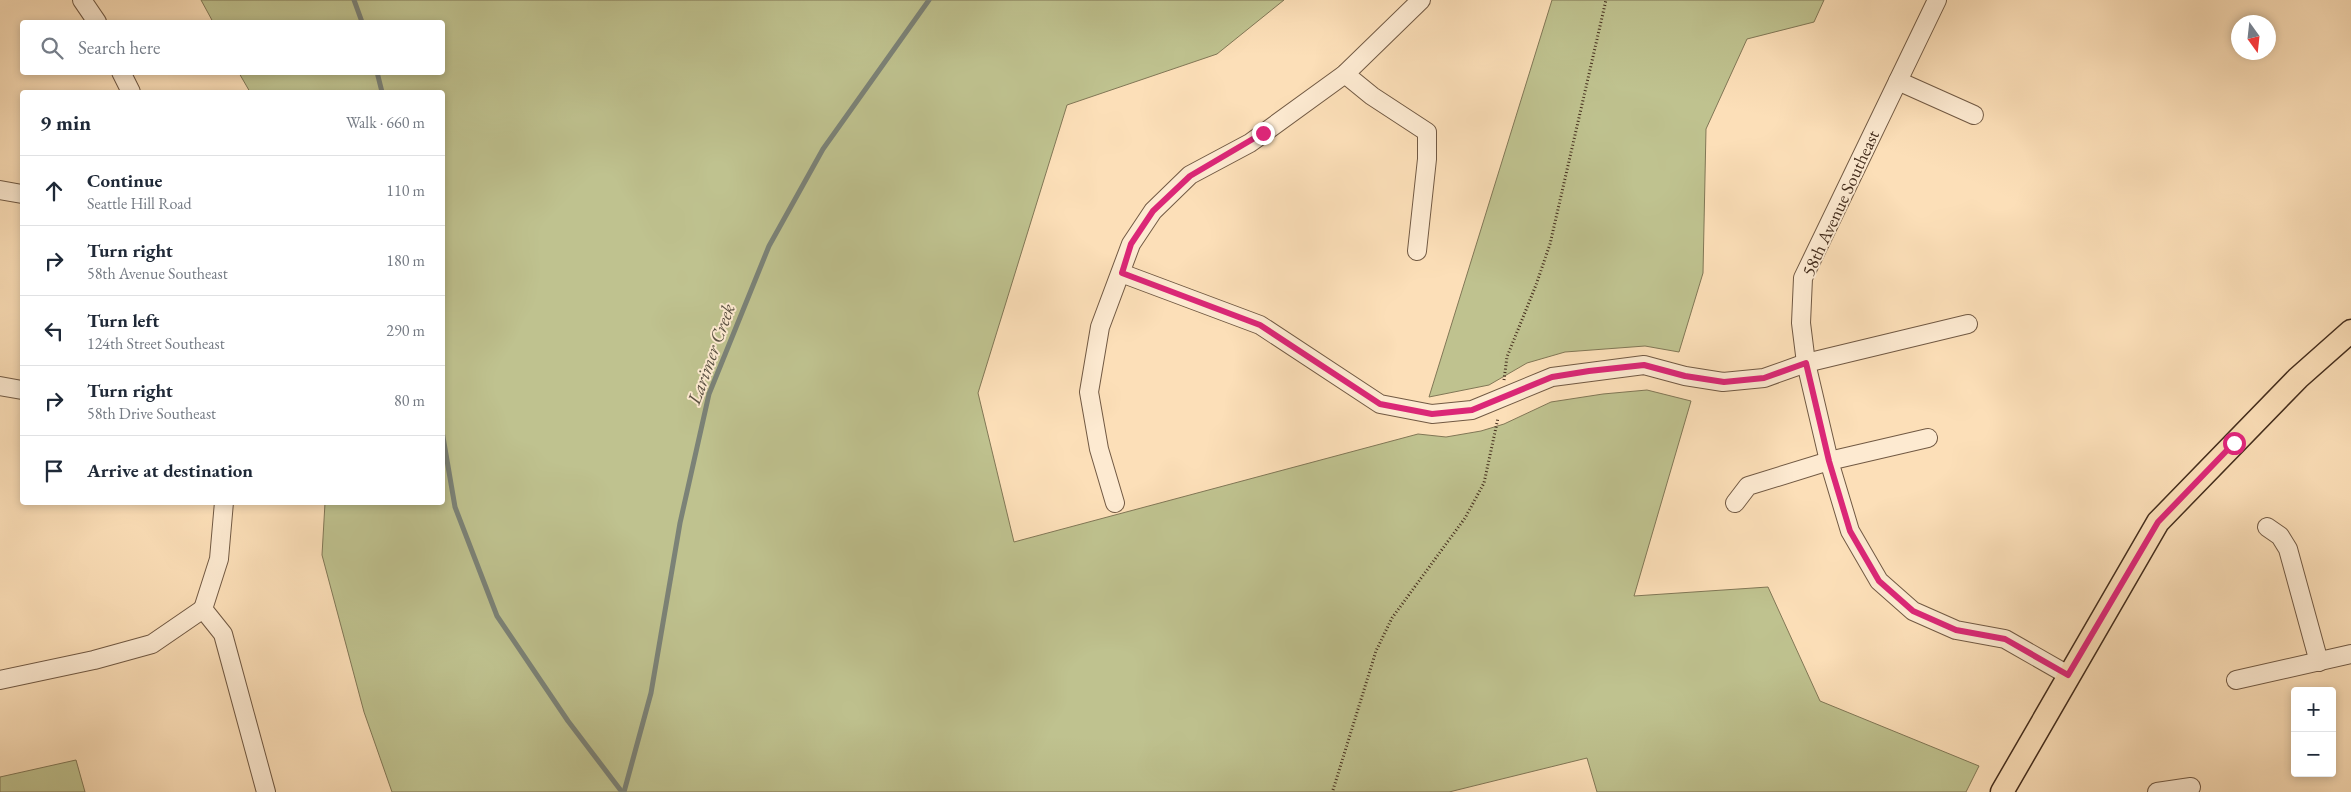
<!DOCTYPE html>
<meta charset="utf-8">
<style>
:root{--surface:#fff;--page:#f6f6f7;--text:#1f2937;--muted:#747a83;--line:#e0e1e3}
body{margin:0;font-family:"EB Garamond",serif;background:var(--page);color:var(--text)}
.controls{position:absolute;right:15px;bottom:15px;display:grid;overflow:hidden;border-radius:5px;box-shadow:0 2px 8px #0003}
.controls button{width:45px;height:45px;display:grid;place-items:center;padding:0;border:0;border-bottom:1px solid var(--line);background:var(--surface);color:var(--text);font:25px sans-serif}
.compass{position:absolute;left:2231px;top:15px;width:45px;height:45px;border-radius:50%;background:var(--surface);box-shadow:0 2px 8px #0003;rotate:165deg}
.stop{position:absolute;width:15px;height:15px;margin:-11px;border:4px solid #db2777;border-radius:50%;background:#fff}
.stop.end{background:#db2777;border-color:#fff;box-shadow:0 1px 5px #0008}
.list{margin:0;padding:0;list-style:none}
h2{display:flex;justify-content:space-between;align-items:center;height:65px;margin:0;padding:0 20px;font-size:21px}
h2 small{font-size:16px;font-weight:400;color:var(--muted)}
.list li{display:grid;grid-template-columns:32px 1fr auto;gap:15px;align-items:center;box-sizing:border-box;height:70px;padding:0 20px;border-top:1px solid var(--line)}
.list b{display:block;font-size:19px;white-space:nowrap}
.list p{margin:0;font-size:16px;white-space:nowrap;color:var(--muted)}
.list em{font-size:16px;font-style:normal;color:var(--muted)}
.icon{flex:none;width:28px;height:28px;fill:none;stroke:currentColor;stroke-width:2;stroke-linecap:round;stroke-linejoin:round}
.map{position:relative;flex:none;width:2351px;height:792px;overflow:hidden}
.search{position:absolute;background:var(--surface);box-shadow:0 2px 8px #0003;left:20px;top:20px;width:425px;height:55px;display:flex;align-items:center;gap:12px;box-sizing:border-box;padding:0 18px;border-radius:5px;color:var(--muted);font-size:19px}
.panel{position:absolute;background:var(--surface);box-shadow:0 2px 8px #0003;left:20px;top:90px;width:425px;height:415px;border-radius:5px}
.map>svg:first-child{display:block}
.green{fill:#bfc28f;stroke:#817756}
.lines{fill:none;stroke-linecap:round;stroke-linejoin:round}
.stream{stroke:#7b8277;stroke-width:5}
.minor-casing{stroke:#715943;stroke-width:20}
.major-casing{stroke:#432c1c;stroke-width:25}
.path{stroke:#432c1c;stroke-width:3;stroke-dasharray:1 2.5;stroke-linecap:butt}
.minor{stroke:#fdead1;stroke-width:18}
.major{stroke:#fcdfb8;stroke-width:22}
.route{stroke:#db2777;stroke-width:6}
.labels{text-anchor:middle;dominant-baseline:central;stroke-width:4;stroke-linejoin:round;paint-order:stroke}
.street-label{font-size:18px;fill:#432c1c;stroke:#fdead1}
.water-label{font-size:19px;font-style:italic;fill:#5a5042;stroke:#fdead1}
</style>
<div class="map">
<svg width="2351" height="792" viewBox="0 0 2351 792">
<rect width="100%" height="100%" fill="#fcdfb8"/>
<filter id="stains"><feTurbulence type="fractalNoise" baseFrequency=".004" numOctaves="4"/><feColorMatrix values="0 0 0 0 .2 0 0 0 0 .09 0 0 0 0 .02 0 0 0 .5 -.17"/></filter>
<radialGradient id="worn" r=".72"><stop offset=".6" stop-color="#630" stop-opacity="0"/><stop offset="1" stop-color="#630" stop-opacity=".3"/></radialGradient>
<g class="green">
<polygon points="201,0 1284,0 1217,54 1067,105 978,393 1014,542 1418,434 1446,437 1481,431 1504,424 1551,402 1603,394 1647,390 1691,401 1634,596 1768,587 1820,701 1979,766 1966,792 1597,792 1587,758 1449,792 392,792 364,712 322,555 325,503 442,502 442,92 250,92 239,73 442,72 442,22 213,22"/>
<polygon points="1552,0 1824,0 1814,22 1747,39 1706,129 1703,273 1679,352 1645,346 1565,352 1527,363 1489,385 1429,397"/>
<polygon points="76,760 85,792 0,792 0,777"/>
</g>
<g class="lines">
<g class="stream">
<polyline points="354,0 362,22"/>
<polyline points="377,72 382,92"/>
<polyline points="442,431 455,507 497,616 568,721 622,792"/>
<polyline points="624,792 651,693 680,523 709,394 769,246 823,149 929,0"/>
</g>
<defs>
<g id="minor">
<polyline points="82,0 97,22"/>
<polyline points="1937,0 1803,278 1801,323 1806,363 1829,461 1850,531 1879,581 1913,611 1956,630 2005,639 2068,675"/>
<polyline points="121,72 131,92"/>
<polyline points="1345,74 1372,96 1427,132 1427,159 1417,251"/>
<polyline points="1898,81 1974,115"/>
<polyline points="0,190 22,194"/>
<polyline points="1121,273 1260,325 1380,404 1432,414 1472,410 1552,377 1644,365 1685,376 1723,382 1764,378 1806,363 1968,324"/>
<polyline points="0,386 22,390"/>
<polyline points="224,502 219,559 203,609 223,634 266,792"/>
<polyline points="1115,503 1099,449 1089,392 1100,327 1131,244 1153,211 1190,175 1250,143 1345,74 1421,0"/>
<polyline points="1735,503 1748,486 1829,461 1928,438"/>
<polyline points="2267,527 2280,536 2288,549 2319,662"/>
<polyline points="0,680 94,660 152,644 203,609"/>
<polyline points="2236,680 2351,654"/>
<polyline points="2157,792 2191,787"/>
</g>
<polyline id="major" points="2002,792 2158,522 2298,378 2351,331"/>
</defs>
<use href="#minor" class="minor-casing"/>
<use href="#major" class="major-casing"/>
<g class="path">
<polyline points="1504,380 1507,357 1536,285 1550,244 1606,0"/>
<polyline points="1333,790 1376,651 1392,618 1465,518 1484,483 1498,418"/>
</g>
<use href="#minor" class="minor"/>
<use href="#major" class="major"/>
</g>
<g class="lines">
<polyline class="route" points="1263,133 1190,176 1153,211 1131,244 1122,273 1260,325 1380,404 1432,414 1472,410 1552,377 1589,371 1644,365 1685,376 1724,382 1764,378 1806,363 1829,461 1850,531 1879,581 1913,611 1956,630 2005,639 2068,675 2158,522 2234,443"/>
</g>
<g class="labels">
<g class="street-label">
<text transform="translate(1840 203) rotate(-65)">58th Avenue Southeast</text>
</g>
<g class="water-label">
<text transform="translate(711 354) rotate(-70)">Larimer Creek</text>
</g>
</g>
<rect width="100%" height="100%" filter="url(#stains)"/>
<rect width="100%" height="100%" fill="url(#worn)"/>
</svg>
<div class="controls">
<button>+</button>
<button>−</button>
</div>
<svg class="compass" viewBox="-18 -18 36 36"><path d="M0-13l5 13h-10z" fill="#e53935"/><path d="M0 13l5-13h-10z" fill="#747a83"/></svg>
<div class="stop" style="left:2234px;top:443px"></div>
<div class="stop end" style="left:1263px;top:133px"></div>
<div class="search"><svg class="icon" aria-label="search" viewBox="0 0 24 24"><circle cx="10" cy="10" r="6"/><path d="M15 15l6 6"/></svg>Search here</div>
<section class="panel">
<h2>9 min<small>Walk · 660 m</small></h2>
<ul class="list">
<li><svg class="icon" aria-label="ahead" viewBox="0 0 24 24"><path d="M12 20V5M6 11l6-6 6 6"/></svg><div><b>Continue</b><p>Seattle Hill Road</p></div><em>110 m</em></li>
<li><svg class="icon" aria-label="right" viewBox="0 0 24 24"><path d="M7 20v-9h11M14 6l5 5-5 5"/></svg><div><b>Turn right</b><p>58th Avenue Southeast</p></div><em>180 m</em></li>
<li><svg class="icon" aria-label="left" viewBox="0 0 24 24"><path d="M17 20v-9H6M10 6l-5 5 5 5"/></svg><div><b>Turn left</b><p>124th Street Southeast</p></div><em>290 m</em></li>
<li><svg class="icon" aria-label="right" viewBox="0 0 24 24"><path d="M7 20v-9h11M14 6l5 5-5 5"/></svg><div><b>Turn right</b><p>58th Drive Southeast</p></div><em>80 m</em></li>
<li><svg class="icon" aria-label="arrive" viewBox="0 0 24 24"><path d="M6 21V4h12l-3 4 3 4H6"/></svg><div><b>Arrive at destination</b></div></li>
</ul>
</section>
</div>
